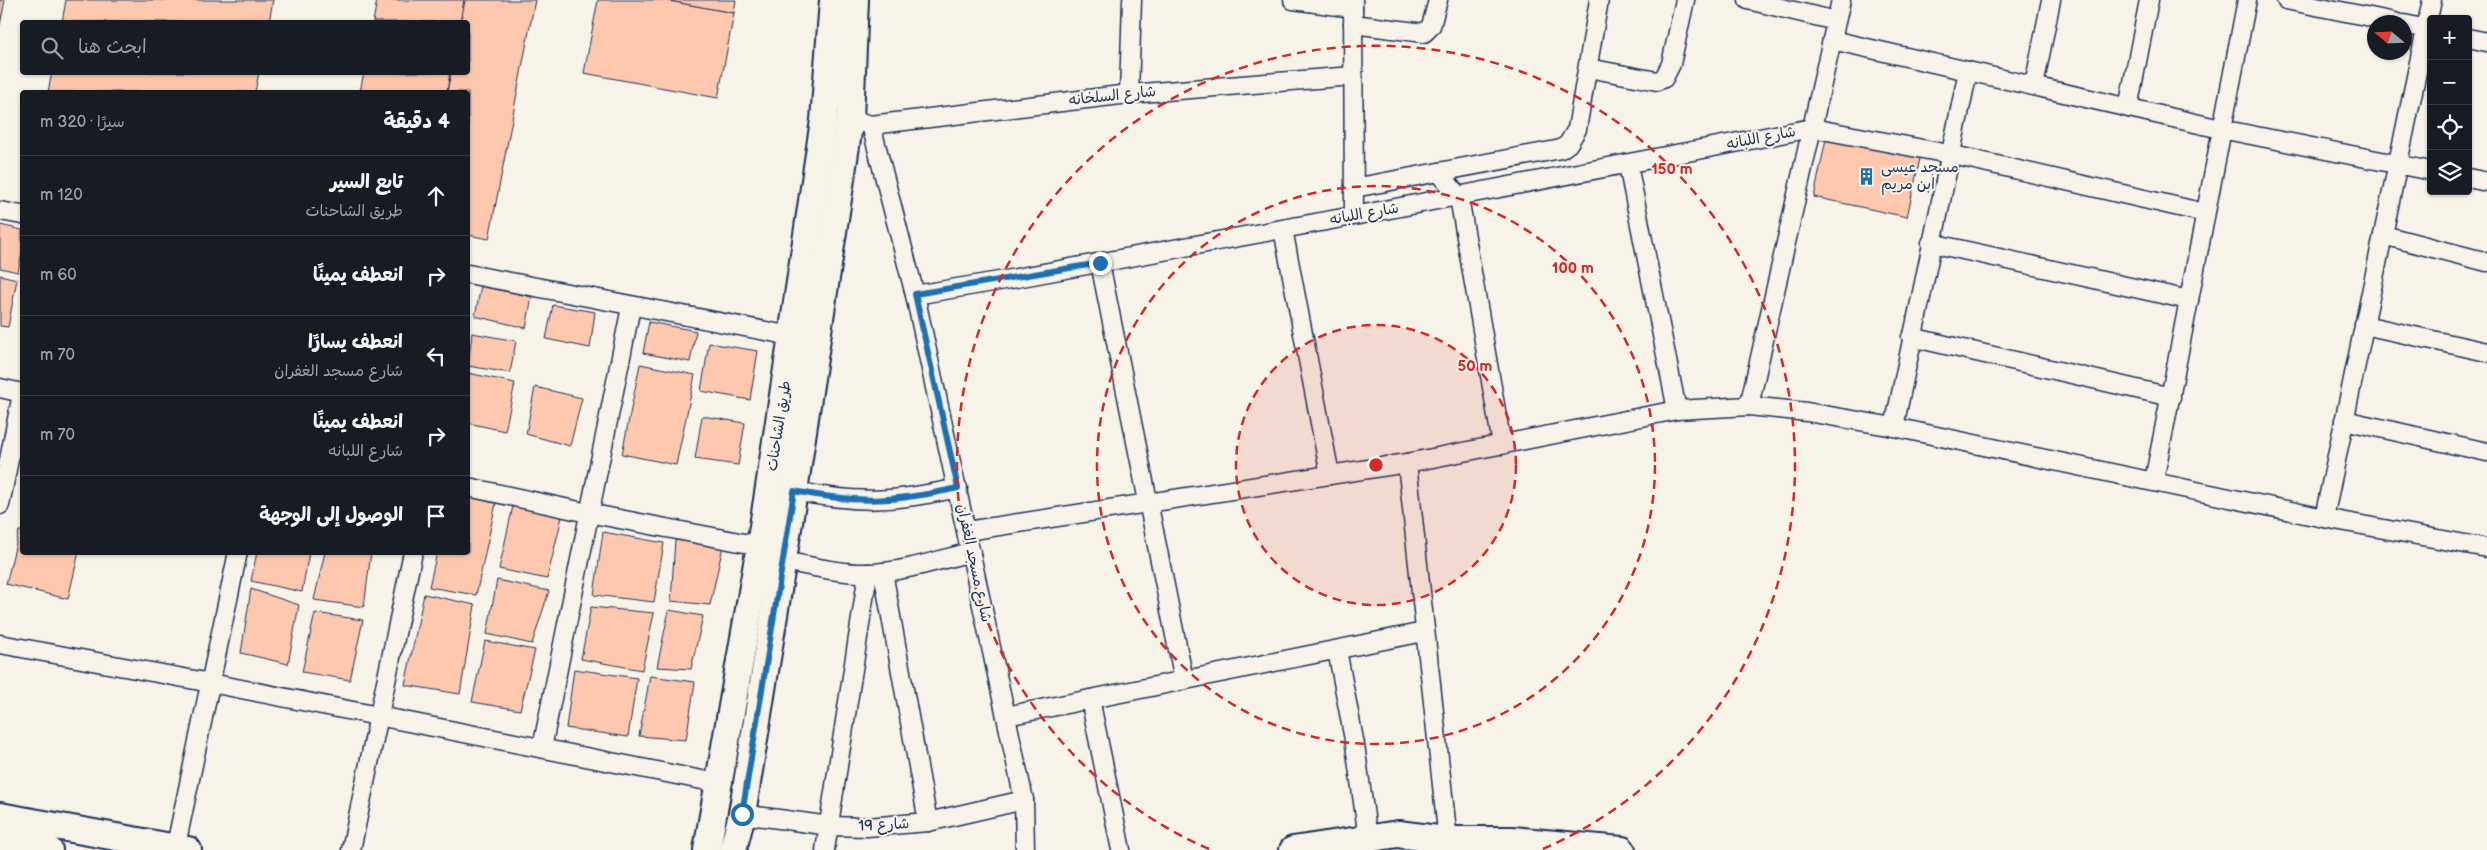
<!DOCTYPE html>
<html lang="ar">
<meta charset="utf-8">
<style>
:root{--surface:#171b24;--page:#242831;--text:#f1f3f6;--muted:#9ea1a6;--line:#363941}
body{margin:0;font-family:"Balsamiq Sans","Playpen Sans Arabic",sans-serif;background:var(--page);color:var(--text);direction:rtl}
.controls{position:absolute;right:15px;top:15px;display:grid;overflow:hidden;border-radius:5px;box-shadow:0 1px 4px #0004}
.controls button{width:45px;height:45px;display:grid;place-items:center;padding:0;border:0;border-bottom:1px solid var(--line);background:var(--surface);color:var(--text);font:25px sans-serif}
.compass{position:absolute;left:2367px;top:15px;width:45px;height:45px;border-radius:50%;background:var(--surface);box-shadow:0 1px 4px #0004;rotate:289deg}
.stop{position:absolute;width:15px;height:15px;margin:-11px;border:4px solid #1f6fb2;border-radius:50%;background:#fff}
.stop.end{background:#1f6fb2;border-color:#fff;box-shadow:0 1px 5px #0008}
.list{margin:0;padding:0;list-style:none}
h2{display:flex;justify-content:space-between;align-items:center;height:65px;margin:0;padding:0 20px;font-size:21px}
h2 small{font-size:16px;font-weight:400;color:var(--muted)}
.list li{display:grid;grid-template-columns:32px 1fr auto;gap:15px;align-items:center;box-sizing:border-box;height:80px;padding:0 20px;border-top:1px solid var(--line)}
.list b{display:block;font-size:19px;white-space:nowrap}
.list p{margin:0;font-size:16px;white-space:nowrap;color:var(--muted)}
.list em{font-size:16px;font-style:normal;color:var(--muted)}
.icon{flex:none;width:28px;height:28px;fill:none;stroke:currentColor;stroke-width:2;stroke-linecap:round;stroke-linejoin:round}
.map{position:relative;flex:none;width:2487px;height:850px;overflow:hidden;direction:ltr}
.search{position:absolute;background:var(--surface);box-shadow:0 1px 4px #0004;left:20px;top:20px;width:450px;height:55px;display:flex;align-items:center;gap:12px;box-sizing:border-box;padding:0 18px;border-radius:5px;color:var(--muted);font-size:19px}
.panel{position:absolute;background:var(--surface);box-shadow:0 1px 4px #0004;left:20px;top:90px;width:450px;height:465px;border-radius:5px;direction:rtl}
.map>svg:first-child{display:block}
.building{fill:#fec8af;stroke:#1b2f5e}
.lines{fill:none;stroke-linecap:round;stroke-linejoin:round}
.street-casing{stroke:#1b2f5e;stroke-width:21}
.secondary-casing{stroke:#1b2f5e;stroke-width:30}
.street{stroke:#f7f3e8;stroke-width:18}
.secondary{stroke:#f7f3e8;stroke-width:26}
.route{stroke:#1f6fb2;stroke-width:6}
.ring{fill:none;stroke:#d62828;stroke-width:2.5;stroke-dasharray:9 6}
.labels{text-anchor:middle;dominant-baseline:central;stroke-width:4;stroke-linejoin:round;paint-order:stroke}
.street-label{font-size:15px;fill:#1b2f5e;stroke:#f7f3e8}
.poi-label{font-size:15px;fill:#1b2f5e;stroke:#f7f3e8;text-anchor:start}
.centre{fill:#d62828;stroke:#f7f3e8;stroke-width:2.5}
.ring-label{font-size:15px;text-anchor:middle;font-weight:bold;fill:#d62828;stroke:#f7f3e8;stroke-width:4;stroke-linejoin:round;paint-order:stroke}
</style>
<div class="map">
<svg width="2487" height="850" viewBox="0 0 2487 850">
<rect width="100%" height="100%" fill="#f7f3e8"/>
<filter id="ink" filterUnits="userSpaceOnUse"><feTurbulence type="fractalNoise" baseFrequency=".02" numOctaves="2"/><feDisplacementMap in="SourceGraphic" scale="10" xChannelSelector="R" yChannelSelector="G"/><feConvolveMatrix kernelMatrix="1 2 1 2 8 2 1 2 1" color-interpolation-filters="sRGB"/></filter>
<g filter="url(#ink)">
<g class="building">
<polygon points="0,0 5,0 0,25"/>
<polygon points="66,0 273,0 269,22 62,22"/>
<polygon points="377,0 464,0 460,22 373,22"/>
<polygon points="465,0 535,0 489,239 468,235 468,92 447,92 451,72 468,72 468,22 461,22"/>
<polygon points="598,0 664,0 734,13 718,98 584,73"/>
<polygon points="664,0 736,0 734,13"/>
<polygon points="52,72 259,72 255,92 48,92"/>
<polygon points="364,72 450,72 447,92 360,92"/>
<polygon points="1827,134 1921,154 1907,217 1814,197"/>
<polygon points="0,225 22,230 22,252 18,272 0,268"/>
<polygon points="0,275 17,279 8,327 0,326"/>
<polygon points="481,286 532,297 526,328 475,316"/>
<polygon points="553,305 595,312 590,348 546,339"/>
<polygon points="649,322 696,331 690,362 643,353"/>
<polygon points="472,333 516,341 510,373 468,366"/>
<polygon points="709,343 758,351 750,400 701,391"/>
<polygon points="640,364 695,375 676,465 622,454"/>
<polygon points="468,373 515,383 505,431 468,423"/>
<polygon points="535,387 582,398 570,446 526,434"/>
<polygon points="702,416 745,423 738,465 695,459"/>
<polygon points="468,496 496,503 476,595 429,587 437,552 468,552"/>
<polygon points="513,506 562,517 547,579 499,569"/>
<polygon points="19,531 22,531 22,552 79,552 68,599 6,584"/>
<polygon points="603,532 664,543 654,602 594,595"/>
<polygon points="675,540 723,546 710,605 671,601"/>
<polygon points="257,552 309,552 302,592 251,581"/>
<polygon points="325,552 371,552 364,607 314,600"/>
<polygon points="497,580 549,591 532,644 487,634"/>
<polygon points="251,589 299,605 288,664 241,653"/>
<polygon points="424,594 475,605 460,694 405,685"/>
<polygon points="591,607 654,613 642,670 581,659"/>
<polygon points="669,610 703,616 691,669 657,667"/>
<polygon points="315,613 363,620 350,680 302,672"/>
<polygon points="485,641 535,650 520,710 472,702"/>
<polygon points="574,669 637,678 628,737 566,728"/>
<polygon points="650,676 695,682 686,740 639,736"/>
</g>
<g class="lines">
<defs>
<g id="street">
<polyline points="1293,0 1353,8"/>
<polyline points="1353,0 1354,215"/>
<polyline points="1748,0 1836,21"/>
<polyline points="2286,0 2395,22"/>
<polyline points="1353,24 1424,33 1431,26 1438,0"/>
<polyline points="2404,24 2431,30"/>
<polyline points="2468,38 2487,42"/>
<polyline points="1832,40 2221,129 2431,171"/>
<polyline points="1588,68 1657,81 1664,78 1671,64 1685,0"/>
<polyline points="2034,86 2051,0"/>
<polyline points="1129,94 1132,0"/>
<polyline points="2128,108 2149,0"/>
<polyline points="850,119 871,125 915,295 1024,800 1025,850"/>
<polyline points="871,125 1129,94 1353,76"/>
<polyline points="1628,165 1677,410"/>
<polyline points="1439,172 1459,197 1502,445"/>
<polyline points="2468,178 2487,182"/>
<polyline points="1354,188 1561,149 1568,144 1577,129 1599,0"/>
<polyline points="0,211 22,215"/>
<polyline points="1283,229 1330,475"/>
<polyline points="2383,235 2487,262"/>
<polyline points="1931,243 2189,300"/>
<polyline points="1100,263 1184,680"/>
<polyline points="468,274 792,336"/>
<polyline points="915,295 1011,279 1364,214 1812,128 1949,154 2205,213"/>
<polyline points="2364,325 2487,352"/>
<polyline points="1911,337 2171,397"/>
<polyline points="0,388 22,393"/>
<polyline points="1749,406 1841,0"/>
<polyline points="2344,420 2487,452"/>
<polyline points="1894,427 1968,71"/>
<polyline points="1407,463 1449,850"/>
<polyline points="2154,481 2247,0"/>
<polyline points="468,487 588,513 760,546"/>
<path d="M794,491C859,504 894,502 958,488"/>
<polyline points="0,505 22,394"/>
<polyline points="2324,518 2432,0"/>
<polyline points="967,531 1407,463 1677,410 1749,406 1807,412 1894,427 2324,518 2487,548"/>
<path d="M783,561C811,566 841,574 870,573C903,572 939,560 971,552"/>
<polyline points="883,572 928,822"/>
<polyline points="0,644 211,683 717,783"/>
<polyline points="1337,650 1355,745 1368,838"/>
<polyline points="1090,699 1121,850"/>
<polyline points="1006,716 1424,632"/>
<polyline points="542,748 631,307"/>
<polyline points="742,814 830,826 867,827 928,822 1024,800"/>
<polyline points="175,850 238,552"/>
<polyline points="351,850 413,552"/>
<polyline points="825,850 868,573"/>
</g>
<g id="secondary">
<polyline points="0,816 188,850"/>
<polyline points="0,841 49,850"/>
<polyline points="707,850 760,546 792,336 824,120 833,0"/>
<polyline points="733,850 742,814 794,491 850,119 855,0"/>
<polyline points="1293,850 1398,834 1446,840 1512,840 1622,850"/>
</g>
</defs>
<use href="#street" class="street-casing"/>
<use href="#secondary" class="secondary-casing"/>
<use href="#street" class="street"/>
<use href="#secondary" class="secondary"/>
</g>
</g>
<g class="lines" filter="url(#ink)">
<path class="route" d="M742,814L794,491C859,504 894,502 958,488L915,294L1100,263"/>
</g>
<circle cx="1376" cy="465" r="140" fill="#d62828" fill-opacity=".12"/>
<g class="ring">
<circle cx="1376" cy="465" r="140"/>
<circle cx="1376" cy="465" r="279"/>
<path d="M1209 849A419 419 0 1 1 1543 849"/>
</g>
<defs>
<symbol id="building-bare" viewBox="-9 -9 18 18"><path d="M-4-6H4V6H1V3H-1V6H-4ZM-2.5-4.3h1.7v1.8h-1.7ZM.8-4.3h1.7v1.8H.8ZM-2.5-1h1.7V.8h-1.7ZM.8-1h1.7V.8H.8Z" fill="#1f6fb2" stroke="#f7f3e8" stroke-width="2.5" paint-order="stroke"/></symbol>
</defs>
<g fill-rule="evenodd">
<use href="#building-bare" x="1854" y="164" width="25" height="25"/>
</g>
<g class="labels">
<g class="street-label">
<text transform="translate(1112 96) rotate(-6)">شارع السلخانه</text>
<text transform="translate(1761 138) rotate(-11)">شارع اللبانه</text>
<text transform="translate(1364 214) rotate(-10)">شارع اللبانه</text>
<text transform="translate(779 426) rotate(-81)">طريق الشاحنات</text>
<text transform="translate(974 563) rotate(78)">شارع مسجد الغفران</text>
<text transform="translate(884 825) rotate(-3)">شارع 19</text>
</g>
<g class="poi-label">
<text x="1881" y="167">مسجد عيسى<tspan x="1881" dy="17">ابن مريم</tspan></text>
</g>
</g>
<circle cx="1376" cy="465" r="8" class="centre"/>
<g class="ring-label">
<text x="1672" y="174">150 m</text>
<text x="1573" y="273">100 m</text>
<text x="1475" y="371">50 m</text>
</g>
</svg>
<div class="controls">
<button>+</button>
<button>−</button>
<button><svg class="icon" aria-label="locate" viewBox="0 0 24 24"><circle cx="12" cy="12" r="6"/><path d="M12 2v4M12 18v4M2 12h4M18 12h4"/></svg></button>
<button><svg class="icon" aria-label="layers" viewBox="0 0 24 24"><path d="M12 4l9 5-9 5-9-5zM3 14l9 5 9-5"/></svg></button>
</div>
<svg class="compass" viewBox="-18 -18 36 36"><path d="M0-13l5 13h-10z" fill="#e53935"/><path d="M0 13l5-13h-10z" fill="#9ea1a6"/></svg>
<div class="stop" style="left:742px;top:814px"></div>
<div class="stop end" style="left:1100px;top:263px"></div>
<div class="search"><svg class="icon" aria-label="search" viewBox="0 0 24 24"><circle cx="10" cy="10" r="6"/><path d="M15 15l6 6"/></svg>ابحث هنا</div>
<section class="panel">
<h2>4 دقيقة<small>سيرًا · 320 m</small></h2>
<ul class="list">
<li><svg class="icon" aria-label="ahead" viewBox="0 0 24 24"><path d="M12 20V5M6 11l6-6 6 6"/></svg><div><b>تابع السير</b><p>طريق الشاحنات</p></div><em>120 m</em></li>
<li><svg class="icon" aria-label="right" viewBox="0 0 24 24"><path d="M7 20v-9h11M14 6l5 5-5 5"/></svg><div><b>انعطف يمينًا</b></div><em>60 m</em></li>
<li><svg class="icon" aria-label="left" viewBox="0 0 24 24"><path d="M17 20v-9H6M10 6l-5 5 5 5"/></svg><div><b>انعطف يسارًا</b><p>شارع مسجد الغفران</p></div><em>70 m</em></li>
<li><svg class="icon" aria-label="right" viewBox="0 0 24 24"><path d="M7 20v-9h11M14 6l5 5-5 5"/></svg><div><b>انعطف يمينًا</b><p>شارع اللبانه</p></div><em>70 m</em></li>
<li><svg class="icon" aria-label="arrive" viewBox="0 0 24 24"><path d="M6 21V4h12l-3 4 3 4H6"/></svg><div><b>الوصول إلى الوجهة</b></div></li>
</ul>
</section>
</div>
